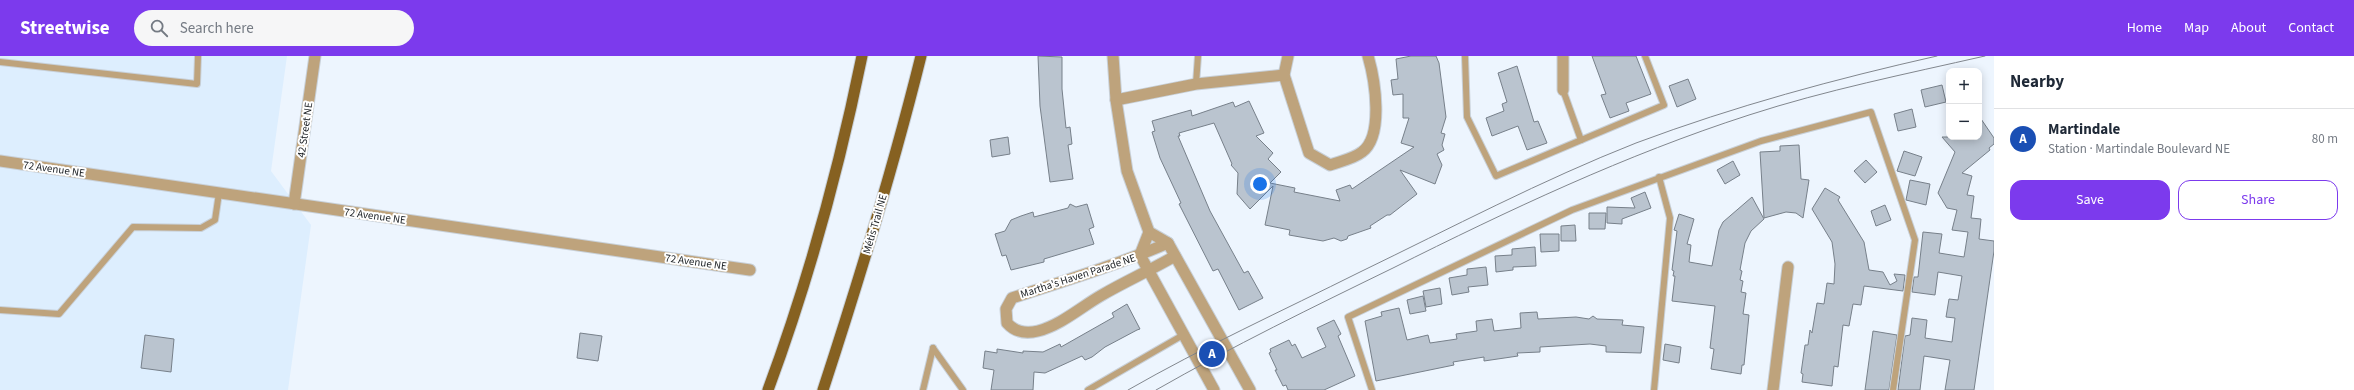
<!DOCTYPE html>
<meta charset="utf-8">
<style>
:root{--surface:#fff;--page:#f6f6f7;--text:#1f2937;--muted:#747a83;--line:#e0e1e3;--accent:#7c3aed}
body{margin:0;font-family:"Source Sans 3",sans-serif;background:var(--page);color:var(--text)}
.controls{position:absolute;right:12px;top:12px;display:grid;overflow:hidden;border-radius:8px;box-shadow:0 2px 10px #0003}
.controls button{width:36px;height:36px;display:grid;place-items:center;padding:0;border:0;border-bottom:1px solid var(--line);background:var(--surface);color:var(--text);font:20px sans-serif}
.you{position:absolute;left:1260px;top:128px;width:14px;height:14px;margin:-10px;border:3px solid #fff;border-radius:50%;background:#1a73e8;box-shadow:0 0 0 6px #1a73e833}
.badge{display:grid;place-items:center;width:26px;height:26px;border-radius:50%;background:var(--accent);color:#fff;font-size:13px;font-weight:700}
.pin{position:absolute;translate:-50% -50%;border:2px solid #fff;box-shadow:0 1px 4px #0006}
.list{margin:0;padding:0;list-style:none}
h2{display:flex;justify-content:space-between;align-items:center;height:52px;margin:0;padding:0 16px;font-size:17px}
h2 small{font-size:13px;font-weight:400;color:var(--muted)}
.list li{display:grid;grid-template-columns:26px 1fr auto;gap:12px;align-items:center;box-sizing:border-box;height:60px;padding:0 16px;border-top:1px solid var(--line)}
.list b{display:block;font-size:15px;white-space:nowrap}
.list p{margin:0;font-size:13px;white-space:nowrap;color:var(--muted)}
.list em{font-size:13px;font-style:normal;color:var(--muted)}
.actions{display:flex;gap:8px;padding:12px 16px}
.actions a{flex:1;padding:9px 0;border:1px solid var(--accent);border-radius:12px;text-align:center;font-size:14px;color:var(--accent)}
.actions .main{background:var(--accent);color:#fff}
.icon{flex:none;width:22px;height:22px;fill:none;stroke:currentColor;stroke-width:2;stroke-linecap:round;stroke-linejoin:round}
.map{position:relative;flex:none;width:1994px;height:334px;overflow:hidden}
header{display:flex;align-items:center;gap:24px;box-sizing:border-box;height:56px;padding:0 20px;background:var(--accent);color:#fff}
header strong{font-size:19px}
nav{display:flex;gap:22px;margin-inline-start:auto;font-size:14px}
.search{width:280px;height:36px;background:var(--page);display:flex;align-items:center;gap:10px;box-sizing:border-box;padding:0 14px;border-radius:22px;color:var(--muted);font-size:15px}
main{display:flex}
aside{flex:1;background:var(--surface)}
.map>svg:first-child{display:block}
.built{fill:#ddeefe}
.building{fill:#bac4cf;stroke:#77808a}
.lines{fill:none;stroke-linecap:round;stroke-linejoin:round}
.service-casing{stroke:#c8d0d8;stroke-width:8}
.minor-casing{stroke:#c8d0d8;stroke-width:13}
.tertiary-casing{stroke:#c8d0d8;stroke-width:13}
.primary-casing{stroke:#c8d0d8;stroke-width:13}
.service{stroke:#bea37c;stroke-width:6}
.minor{stroke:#bea37c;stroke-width:11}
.tertiary{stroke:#bea37c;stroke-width:11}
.primary{stroke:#866121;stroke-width:11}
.tram{stroke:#82878e;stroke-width:1}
.labels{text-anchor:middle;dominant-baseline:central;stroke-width:4;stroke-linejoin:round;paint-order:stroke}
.street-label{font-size:11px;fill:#212529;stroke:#fff}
</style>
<header>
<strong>Streetwise</strong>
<div class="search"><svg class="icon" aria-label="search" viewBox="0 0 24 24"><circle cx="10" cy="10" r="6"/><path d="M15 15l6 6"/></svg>Search here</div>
<nav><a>Home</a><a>Map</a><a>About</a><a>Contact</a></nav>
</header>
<main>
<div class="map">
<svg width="1994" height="334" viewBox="0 0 1994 334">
<rect width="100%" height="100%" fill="#edf5fe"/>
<polygon class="built" points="0,0 287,0 271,115 311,169 288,334 0,334"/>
<g class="building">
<polygon points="1038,0 1062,1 1062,33 1066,72 1070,71 1072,88 1068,89 1073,123 1050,126 1040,50"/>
<polygon points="1411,0 1436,0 1439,7 1446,61 1441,77 1445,78 1442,89 1444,94 1437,98 1442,109 1435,128 1400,114 1417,138 1390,159 1387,159 1370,170 1371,172 1348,180 1347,183 1341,185 1334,182 1323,185 1289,179 1290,174 1265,169 1273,130 1250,153 1237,138 1238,117 1231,109 1232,108 1214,67 1179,77 1180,80 1178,80 1210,155 1244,217 1248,215 1263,242 1239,254 1218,213 1213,215 1179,148 1181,147 1160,102 1152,76 1155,75 1152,65 1191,54 1192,60 1233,46 1235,51 1249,45 1264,77 1256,80 1273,97 1268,103 1281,116 1270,127 1295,132 1294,136 1340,145 1336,134 1350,129 1352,133 1414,91 1401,87 1409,62 1403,62 1403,38 1393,39 1391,24 1398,23 1396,3"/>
<polygon points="1592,0 1636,0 1651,38 1626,47 1629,55 1610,62 1601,39 1606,38"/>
<polygon points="1517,10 1534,66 1538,65 1547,87 1527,94 1518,70 1492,80 1486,62 1504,55 1502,48 1507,46 1498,17"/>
<polygon points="1688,23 1696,43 1677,51 1669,30"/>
<polygon points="1942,29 1946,46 1925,51 1921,34"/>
<polygon points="1912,53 1916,71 1898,75 1894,58"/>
<polygon points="1979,60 1994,82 1994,88 1989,92 1990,94 1962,117 1972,120 1967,139 1974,140 1971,162 1981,163 1979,183 1994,185 1994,195 1974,334 1945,334 1950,304 1924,300 1920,334 1898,334 1905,280 1910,279 1912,262 1927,264 1925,282 1952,286 1955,262 1946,261 1949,243 1958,244 1962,220 1938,216 1935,239 1912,236 1914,221 1918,221 1923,176 1942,178 1939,197 1964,201 1968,176 1952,174 1957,154 1947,152 1938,137 1955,96 1942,81 1979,81"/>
<polygon points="1008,81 1010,98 992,101 990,84"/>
<polygon points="1799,89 1801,123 1809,124 1803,162 1796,157 1786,156 1764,162 1760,96 1780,95 1780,90"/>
<polygon points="1904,95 1922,101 1915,120 1897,115"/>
<polygon points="1866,104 1877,116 1865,127 1854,115"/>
<polygon points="1733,105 1740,119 1725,128 1717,114"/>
<polygon points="1910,124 1930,128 1926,149 1906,144"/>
<polygon points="1825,132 1840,141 1838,144 1864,186 1869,214 1883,216 1890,229 1897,225 1894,218 1905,219 1903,235 1864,230 1861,249 1853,248 1849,270 1843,269 1838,311 1834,310 1832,330 1802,326 1803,318 1801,317 1805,289 1808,289 1810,274 1812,277 1817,247 1824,248 1827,227 1834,228 1835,208 1832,186 1812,153"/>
<polygon points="1645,136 1651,152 1622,163 1622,168 1607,167 1607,151 1635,152 1631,142"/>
<polygon points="1752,141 1764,163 1751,175 1745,187 1740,214 1742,215 1740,224 1743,225 1741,236 1746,237 1743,258 1749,259 1744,309 1742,309 1741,318 1711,313 1714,293 1710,292 1715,250 1672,245 1675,220 1673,220 1674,215 1672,214 1677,175 1674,174 1679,158 1694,163 1687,188 1691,189 1689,206 1712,210 1719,174 1723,166"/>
<polygon points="1070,148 1076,151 1087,148 1094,171 1089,173 1094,188 1044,203 1044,206 1011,214 1006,199 1002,200 995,178 1005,175 1011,164 1021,160 1033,156 1034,161 1068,152"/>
<polygon points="1885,149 1891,164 1876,170 1871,155"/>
<polygon points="1589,157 1606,157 1605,173 1589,173"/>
<polygon points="1575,169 1576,185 1561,185 1561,170"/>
<polygon points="1540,178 1559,178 1559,195 1541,196"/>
<polygon points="1535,191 1536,210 1513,211 1513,214 1496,216 1495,200 1512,199 1512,193"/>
<polygon points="1486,211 1488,229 1468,231 1469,236 1452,239 1449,222 1467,219 1467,213"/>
<polygon points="1440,232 1442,248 1426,251 1423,235"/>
<polygon points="1423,240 1426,255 1410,258 1407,244"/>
<polygon points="1127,248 1140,273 1137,274 1105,291 1092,301 1085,304 1082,300 1045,317 1034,316 1033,334 991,334 994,314 983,312 985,295 997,297 997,293 1023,297 1023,295 1043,296 1060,288 1061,291 1114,261 1112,257"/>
<polygon points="1399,252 1407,284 1428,279 1430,287 1457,283 1456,278 1477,275 1476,265 1492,263 1494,275 1521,272 1520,257 1537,256 1538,263 1576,261 1589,263 1593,260 1597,263 1623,264 1622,269 1644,271 1641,297 1606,296 1606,290 1590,288 1540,291 1540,296 1517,297 1518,300 1484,305 1484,301 1453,306 1454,309 1376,325 1365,265 1382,260 1381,256"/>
<polygon points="1334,264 1341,278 1338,280 1355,320 1324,334 1288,334 1286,329 1283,330 1275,314 1277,314 1269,297 1271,296 1270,293 1289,284 1292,290 1295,288 1302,302 1326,291 1317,272"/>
<polygon points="1873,275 1897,279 1889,334 1865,334"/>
<polygon points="580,277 602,280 598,305 577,302"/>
<polygon points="145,279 174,283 171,316 141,312"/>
<polygon points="1665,288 1681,291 1679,307 1663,304"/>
</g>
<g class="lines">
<defs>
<g id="service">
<polyline points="1465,0 1467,61 1496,120 1664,49 1645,0"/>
<polyline points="0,6 197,28 198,0"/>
<polyline points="1196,28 1198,0"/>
<polyline points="1563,34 1581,84"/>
<polyline points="0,254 59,258 133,171 201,172 215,164 219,137"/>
<polyline points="933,292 963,334"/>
<polyline points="923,334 933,292"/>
<polyline points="1088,334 1183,279"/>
<polyline points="1372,334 1348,261 1572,154 1761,85 1871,56 1915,184 1893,334"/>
<polyline points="1654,334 1670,162 1659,121"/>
</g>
<g id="minor">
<path d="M1288,0L1284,19L1309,97L1330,109C1341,105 1353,103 1362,96C1384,80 1375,24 1368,0"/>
<polyline points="1563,34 1563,0"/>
<polyline points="1116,44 1196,28 1284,19"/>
<polyline points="0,105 750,214"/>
<polyline points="294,148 315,0"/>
<path d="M1168,187C1117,209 1064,225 1012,242L1006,253L1007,267C1015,276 1026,278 1038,275C1061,269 1081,251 1102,239C1126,225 1151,214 1175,200"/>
<polyline points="1773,334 1788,211"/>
</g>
<g id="tertiary">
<polyline points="1113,0 1116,44 1127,115 1149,176 1168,187 1250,334"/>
<polyline points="1149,176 1140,199 1214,334"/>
</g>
<g id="primary">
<path d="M768,334C808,226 839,113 862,0"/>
<path d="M823,334C859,224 893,113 921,0"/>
</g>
</defs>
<use href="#service" class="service-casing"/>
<use href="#minor" class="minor-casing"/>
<use href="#tertiary" class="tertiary-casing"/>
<use href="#primary" class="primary-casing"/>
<use href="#service" class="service"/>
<use href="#minor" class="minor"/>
<use href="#tertiary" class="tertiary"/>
<use href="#primary" class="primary"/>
<g class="tram">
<path d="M1128,334C1203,291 1282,255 1360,216C1451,172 1542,124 1636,87C1735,50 1835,23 1937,0"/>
<path d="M1156,334C1233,290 1313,251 1393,212C1509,154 1625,99 1749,59C1826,34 1906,18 1985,0"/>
</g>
</g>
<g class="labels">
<g class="street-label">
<text transform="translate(305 74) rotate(-82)">42 Street NE</text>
<text transform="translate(54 113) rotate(8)">72 Avenue NE</text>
<text transform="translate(375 160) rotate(8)">72 Avenue NE</text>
<text transform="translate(875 168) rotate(-74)">Métis Trail NE</text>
<text transform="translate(696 206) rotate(8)">72 Avenue NE</text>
<text transform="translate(1078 220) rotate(-18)">Martha's Haven Parade NE</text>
</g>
</g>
</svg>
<div class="controls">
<button>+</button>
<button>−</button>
</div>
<div class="you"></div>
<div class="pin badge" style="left:1212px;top:298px;background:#1a4fb4">A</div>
</div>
<aside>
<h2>Nearby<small></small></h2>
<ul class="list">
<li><span class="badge" style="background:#1a4fb4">A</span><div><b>Martindale</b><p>Station · Martindale Boulevard NE</p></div><em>80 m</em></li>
</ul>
<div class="actions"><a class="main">Save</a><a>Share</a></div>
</aside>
</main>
